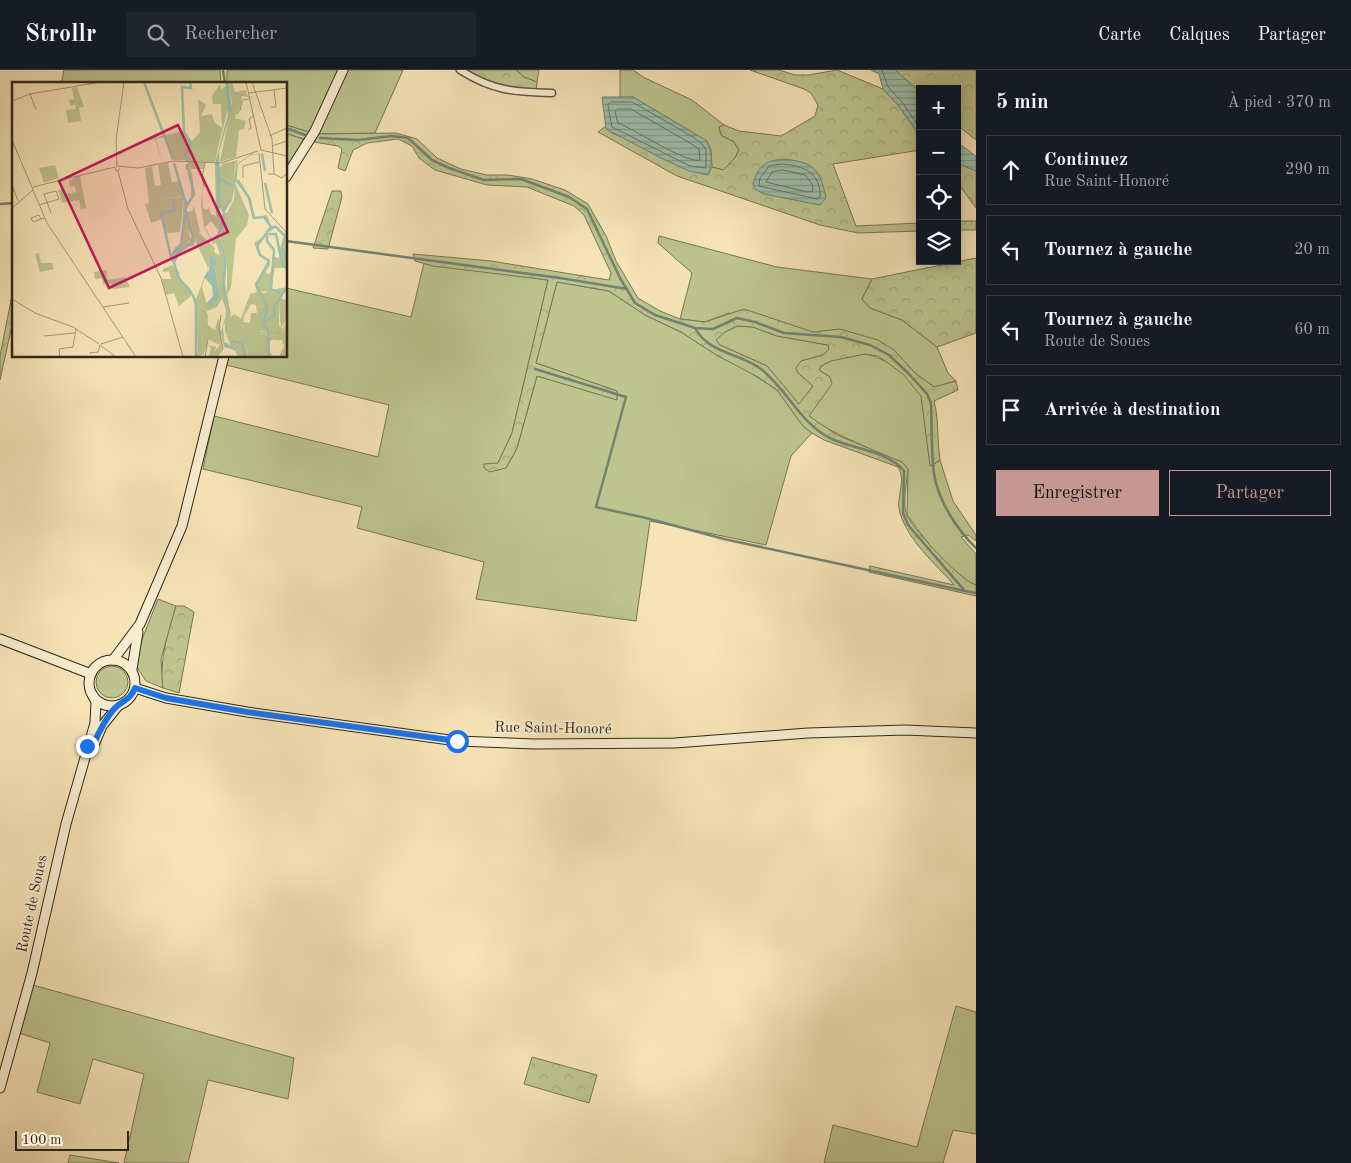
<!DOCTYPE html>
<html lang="fr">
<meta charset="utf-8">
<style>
:root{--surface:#171b24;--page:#20242c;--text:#f1f3f6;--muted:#9ea1a6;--line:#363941;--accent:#c59692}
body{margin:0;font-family:"Old Standard TT",serif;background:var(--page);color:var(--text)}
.controls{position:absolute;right:15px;top:15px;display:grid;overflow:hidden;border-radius:0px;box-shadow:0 2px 12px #0003}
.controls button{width:45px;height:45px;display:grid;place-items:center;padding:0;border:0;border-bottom:1px solid var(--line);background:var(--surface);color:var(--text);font:25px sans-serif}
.scale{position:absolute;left:15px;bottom:12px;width:114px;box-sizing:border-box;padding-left:5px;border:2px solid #32271c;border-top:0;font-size:14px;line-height:18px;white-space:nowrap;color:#32271c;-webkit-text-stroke:4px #f9edd0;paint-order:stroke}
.stop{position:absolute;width:15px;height:15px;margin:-11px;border:4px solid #1a73e8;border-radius:50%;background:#fff}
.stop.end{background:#1a73e8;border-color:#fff;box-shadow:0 1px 5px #0008}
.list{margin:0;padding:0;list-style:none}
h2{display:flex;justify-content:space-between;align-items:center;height:65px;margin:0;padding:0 20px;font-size:21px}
h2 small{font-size:16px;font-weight:400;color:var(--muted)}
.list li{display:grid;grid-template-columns:32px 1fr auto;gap:15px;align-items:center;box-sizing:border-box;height:70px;margin:0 10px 10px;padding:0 10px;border:1px solid var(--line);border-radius:0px}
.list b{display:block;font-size:19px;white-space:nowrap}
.list p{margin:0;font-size:16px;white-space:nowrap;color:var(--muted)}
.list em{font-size:16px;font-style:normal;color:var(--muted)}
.actions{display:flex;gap:10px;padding:15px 20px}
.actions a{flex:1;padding:11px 0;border:1px solid var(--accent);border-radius:0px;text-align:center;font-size:18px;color:var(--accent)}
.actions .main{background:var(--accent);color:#111}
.icon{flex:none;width:28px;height:28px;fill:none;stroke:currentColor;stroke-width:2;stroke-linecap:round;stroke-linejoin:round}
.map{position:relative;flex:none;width:976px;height:1093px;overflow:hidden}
header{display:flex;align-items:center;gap:30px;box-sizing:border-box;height:70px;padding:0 25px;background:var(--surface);border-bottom:1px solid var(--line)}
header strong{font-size:24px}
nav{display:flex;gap:28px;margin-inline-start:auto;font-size:18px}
.search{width:350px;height:45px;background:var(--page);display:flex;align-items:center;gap:12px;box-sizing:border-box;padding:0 18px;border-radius:0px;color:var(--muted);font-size:19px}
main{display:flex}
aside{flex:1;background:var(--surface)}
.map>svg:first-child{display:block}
.grass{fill:#bdc48e;stroke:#787655}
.forest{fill:url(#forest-crowns);stroke:#787655;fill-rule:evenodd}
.water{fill:url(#water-rules);stroke:#728273}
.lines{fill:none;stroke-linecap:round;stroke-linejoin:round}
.shore{stroke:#687364;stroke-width:1}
.stream{stroke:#728273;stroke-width:2.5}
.street-casing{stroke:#635643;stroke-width:9}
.secondary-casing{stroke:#32271c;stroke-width:11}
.street{stroke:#f9edd0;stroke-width:6}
.secondary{stroke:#f9edd0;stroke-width:9}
.route{stroke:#1a73e8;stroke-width:6}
.labels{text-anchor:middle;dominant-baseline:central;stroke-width:4;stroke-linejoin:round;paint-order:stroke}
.street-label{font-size:15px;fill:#32271c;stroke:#f9edd0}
.inset-river{fill:none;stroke:#9dbfad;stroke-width:2.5}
.inset-road{fill:none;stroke:#a89879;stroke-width:1}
.view{fill:#c2185b;fill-opacity:0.15;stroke:#c2185b;stroke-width:2.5}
.inset-edge{fill:none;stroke:#32271c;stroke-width:2.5}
</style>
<header>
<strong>Strollr</strong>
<div class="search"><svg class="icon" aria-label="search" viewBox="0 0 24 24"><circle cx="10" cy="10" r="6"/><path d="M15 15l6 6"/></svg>Rechercher</div>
<nav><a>Carte</a><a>Calques</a><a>Partager</a></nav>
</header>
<main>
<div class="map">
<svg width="976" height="1093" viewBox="0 0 976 1093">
<defs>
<pattern id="forest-crowns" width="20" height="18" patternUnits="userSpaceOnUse" patternTransform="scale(1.25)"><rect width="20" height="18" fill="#bdc48e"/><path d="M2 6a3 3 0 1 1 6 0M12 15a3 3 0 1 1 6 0" fill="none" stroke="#a3a87a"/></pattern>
<pattern id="water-rules" width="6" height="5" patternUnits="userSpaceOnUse" patternTransform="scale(1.25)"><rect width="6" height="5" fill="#9dbfad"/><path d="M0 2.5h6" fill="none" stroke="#819b8c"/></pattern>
</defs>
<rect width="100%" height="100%" fill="#f6e4b7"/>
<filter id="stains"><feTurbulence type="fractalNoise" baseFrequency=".004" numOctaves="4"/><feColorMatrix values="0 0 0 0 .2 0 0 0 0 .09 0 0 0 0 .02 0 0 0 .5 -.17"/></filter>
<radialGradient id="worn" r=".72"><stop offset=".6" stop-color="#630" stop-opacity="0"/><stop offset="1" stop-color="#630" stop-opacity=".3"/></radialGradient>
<g class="grass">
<polygon points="64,0 220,0 221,14 61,14"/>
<polygon points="227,0 340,0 312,61 309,62 286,55 286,14 227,14"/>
<polygon points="346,0 403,0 375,63 318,64"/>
<polygon points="516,0 539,0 537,12 524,7"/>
<polygon points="620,0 633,0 645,8 692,30 724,55 719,57 721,65 734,72 739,80 735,88 723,100 712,97 711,79 707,71 633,27 620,28"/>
<polygon points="286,63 306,70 286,99"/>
<polygon points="659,166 777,197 872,209 862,229 870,238 902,250 937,277 948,303 956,311 934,317 915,303 894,280 825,261 813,262 729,243 705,252 680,249 692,203 658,173"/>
<polygon points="424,193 548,210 512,363 498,393 506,398 517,378 537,306 617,329 617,321 536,293 557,212 609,221 645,245 681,262 718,286 740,296 777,320 803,356 812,363 791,386 766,475 650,451 636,551 476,529 484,492 357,458 362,437 203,399 214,346 378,387 389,335 226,295 228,286 286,286 286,218 411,247"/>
<polygon points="737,256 753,257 777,266 828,275 829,279 823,285 801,291 798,303 813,316 799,335 767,296 720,275 715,270 725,262"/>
<path d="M865,284C884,287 915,307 922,327C928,345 928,376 931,396L940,390L953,431L976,465V471L968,465L961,467L976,484V515C951,509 923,465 907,445L908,399C876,378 839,369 808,346L826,322L830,307L819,300C826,287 852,287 865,284Z"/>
<polygon points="158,529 176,536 161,589 163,618 146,611 137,597 141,572"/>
<circle cx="112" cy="612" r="16"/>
<polygon points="33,915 294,988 288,1029 208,1010 188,1093 124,1093 144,1004 93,989 80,1034 37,1022 50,973 19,963"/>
<polygon points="956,936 976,942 976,1064 953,1060 943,1093 824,1093 833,1055 917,1077"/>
<polygon points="70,1085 119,1093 68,1093"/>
</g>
<g class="forest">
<path d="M455,0H516L524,7L537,12L536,25C506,27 479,16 455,0Z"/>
<polygon points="750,0 779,0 795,5 808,5 837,0 883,19 898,35 920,66 920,80 833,94 856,156 920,153 920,161 858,163 820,155 677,106 598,62 606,56 612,63 708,105 712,97 723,100 735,88 739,80 734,72 721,65 719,57 724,55 739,61 781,66 815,46 818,35 811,23 804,19"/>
<polygon points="895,0 976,0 976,70 957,55 957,19 920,19 920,22"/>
<polygon points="286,55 309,62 312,61 306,70 286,63"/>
<path d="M396,63L417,69L437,88L461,99L487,105H508L532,109L565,120L588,134L606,166L616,191L638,228L660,241L680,249L705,252L744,239L813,262L840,259L878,270L894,280L915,303L934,317L956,311L958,320L934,331C939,349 937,370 940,390L930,396L921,326L903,304L878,286L865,284L831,291L821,296L819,300L830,307L832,314L809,346L837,365L902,392L908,399C907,412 902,434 907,446C915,461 961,511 976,515V526L869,502L870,496L954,515C935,493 909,472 900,443C895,428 907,412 898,397L824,370L812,363L803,356L777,320L758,307L718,286L681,262L645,245L609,221L557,212L536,293L617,321V330L537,306L517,378L506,398L490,402L484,398V394L498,393L512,363L548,210L433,196L415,191L413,184L491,191L602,209L609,210L611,203L584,145L574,136L527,117L487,115L435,100L419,88L412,76L398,69L367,73L353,80L345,101L338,98L342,79L338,76L314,72L318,64ZM737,256L753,257L777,266L828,275L829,279L823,285L801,291L796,298L798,303L813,316L799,334L767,296L720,275L716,270L725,262Z"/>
<polygon points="957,93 976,101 976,138 957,112"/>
<polygon points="332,121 341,121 342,127 328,179 313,178"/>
<rect x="957" y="151" width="19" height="9"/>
<polygon points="976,188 976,263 937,277 902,250 870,238 862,229 872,209"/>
<polygon points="14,215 14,246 0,310 0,286"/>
<path d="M176,536H184L194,542L179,623L163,618C159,589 168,564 176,536Z"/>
<polygon points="532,987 597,1005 589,1033 524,1014"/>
</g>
<g class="water">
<polygon points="871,0 895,0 920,22 920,66 898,35 883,19 879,4"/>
<path d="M602,27H633L707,71C712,82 713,94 708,105L689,101L667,91L606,59Z"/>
<polygon points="957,72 976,86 976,101 957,93"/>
<path d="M783,89C813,92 820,98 826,128L820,135L764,124L755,119L753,114C758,96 765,91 783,89Z"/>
</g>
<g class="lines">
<g class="shore">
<polyline points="882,0 888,17 902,32 920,58"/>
<polygon points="611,32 632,32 693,67 703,75 706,80 706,98 690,96 612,57 608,35"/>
<path d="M618,39H631L690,73L699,79L700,90C687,94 634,59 618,53L615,42Z"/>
<path d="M783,94C804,96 821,103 820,127L817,129L759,116L760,108L769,96Z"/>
<polygon points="783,100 805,105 812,114 813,121 807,122 766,112 772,102"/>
</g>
<g class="stream">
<polyline points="223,0 225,14"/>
<polyline points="286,58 305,65"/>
<path d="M320,68L358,70L392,66L408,68L432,90L449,98L484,110L521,109L569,127L587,139L620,208L635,233L655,245L695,258L713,259L737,248L755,252L784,263L841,267L870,275L889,285L908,303L927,324L931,333C932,356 931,381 934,404C938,430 957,460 976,478"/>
<polyline points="0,134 14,133"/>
<polyline points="286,171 560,208 627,219"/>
<path d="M695,258C709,284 740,283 761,299C788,320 800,354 832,369C854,379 888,381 904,401L903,443L908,455L965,521L976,523"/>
<polyline points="535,299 626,327 596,437 646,448 724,469 965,521"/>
</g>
<defs>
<path id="street" d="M460,0C493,21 514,22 552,23"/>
<g id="secondary">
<polyline points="286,107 315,61 343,0"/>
<polyline points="0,569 91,604"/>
<polyline points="113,590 140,554 182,456 224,286"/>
<circle cx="112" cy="613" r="23"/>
<polyline points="132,599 138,562"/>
<polyline points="135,618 166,628 247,642 457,671 535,674 675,673 808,663 905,660 976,663"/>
<polyline points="93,677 102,656 118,636"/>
<polyline points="0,1018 32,903 66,754 95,653 96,632 92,624"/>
</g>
</defs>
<use href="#street" class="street-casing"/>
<use href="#secondary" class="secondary-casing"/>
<use href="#street" class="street"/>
<use href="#secondary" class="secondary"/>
</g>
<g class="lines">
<path class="route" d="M87,676L86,685C98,670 102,650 116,637C124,630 131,629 135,618L166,628L247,642L457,671"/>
</g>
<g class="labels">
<g class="street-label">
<text transform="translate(553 659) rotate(1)">Rue Saint-Honoré</text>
<text transform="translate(33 834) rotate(-78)">Route de Soues</text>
</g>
</g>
<g transform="translate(12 12)">
<rect width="275" height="275" fill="#f6e4b7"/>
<path d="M217,0H220L223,10L234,8L235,14L230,13L227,32H224L223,36L234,39L232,47L227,48L224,75L208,80L220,21ZM65,5L72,25L67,26L69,39L56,41L54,28L64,27L63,23L58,24L57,18L62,17L60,6ZM186,17L194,23L189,34L200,32L202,40L210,46L203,80L193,81L191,87H179L173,75L174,78H161L154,54L171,50L179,61L174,71L179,68L180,59L188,50ZM237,74L225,82V96L219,117L211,128L207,124V120L209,125L218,109L216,99L210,95V82L226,78L223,83L222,100L224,82ZM156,81L160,100L167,99L171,114L148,117H160L162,127V117L172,115L168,150L154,151L150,137L139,141L133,122L137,121L133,86L140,84L143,104L149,103L146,83ZM43,83L47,96L32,101L27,86ZM68,93L74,126L69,127L67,118L50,121L46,108L52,106L54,112L64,110L63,104L58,105L57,99ZM182,124L188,149L181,164V148L174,130L180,129ZM176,148L179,157L161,180L164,165L170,162V149ZM275,156V186H263L257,209L247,210L245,203L250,193L257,192L261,186L260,175L268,176L266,166L270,165L274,179L271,163ZM27,171L29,181H40L42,187L28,190L23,172ZM160,183L180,213L167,224L162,211L154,213L149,197H159L157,189L151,190V187ZM94,188L96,198L113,195L118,205L101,207L99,201L91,203L90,196L83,197L82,190ZM260,210L265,211L266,214L261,235L253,237L256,224L249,219L250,212ZM275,218V236L269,247L267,220ZM185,221L194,228L196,235L191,249L190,269L186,272ZM266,223L267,248L272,247L275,238V275H267L272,264L270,258H261L266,253L258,254L254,243V239L263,235L262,226ZM245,224L254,225L251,243L256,249H248L252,263L249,251L256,253V271H260L259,275H235L236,268L229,259L231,240L238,241L239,231H245L246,239Z" fill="#bdc48e"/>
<path d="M208,2L209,7L214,4L217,22L204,74L210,46L209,22H201L200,14ZM137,19L154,53L172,49L173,29V50L180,61L179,68L174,72L176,80L173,72L179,61L171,50L154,54L161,78L154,55L144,57L150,81L143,57L121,62L153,53ZM176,81L180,91L182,111L174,128L181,148V164L171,165L178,160L180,154L176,148L170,149V162L164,165L160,175L161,179L165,173L162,182L168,192L166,194L178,206L184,217L196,186L184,160L185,149L203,166L202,170L208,173L204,161L201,162L192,145L189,123L190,112L191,126L195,128L197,125L199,132L204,134L203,82L209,141L206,148L199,139L193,145L200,158L205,152L212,176L211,208L216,228L213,234L214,228L210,217L205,225L195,229L196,243L203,248L206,236L208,240L210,268L203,275H197L199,266L196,263L204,265L203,269L208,263L196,257L192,272L183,275L186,268L184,222L177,207L165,195L156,164L159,173L163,165L169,162L172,115L162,117V127L160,118L152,119L148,117L171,114L167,98L175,120L179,116V90L173,86ZM200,175L205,177L203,187L208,214L195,223L190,205ZM185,221L194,228L196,235L191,246L190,269L187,272ZM211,83L210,95L220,101L218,115L209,125L206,86ZM227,98L239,117L242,135L255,133L259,144L265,145L275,153L271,163L275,177L274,179L270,165L273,154L263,145L247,161L246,167L251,176L247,173L242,161L258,150L257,143L252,136L240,135L237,116L224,100ZM223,101L237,133L235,143L224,157L219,205L215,213V177L208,157L212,131H215L222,117ZM256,174L258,183L254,190L256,193H250L245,205L247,210L254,211L259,193L260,208L275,205L267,216L275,218L267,220V244L271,247L275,236L272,247L267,249L265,244V223L263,235L254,243L258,254L267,253L257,260L255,252L249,251L250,264L247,250L256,249L251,243L254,225L245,224L246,242L244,223L239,222L232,234L229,259L236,268L235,275H226L224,266L219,264L213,249V241L218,226L219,235L222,232L229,237L238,212L245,210L243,201L256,182ZM263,210L266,213L261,234L254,237L256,224L250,219V212Z" fill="#bdc48e" fill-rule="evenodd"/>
<path d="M213,0H217L218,10L240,15L244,27L240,16L218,11L220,27L207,69L209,127L219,117L225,82L239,72L246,73H239L226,82L220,118L213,129L212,142L207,154L215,177L213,202L218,229L211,245L212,260L224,266L226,275L223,268L212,265L209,250L216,228L210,207L212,176L205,154L211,130L206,124L203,82L216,33ZM198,173L205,177L203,187L208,214L199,225L194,222L201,214L200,204L192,195L197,188Z" fill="#9dbfad"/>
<path class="inset-river" d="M132,0L161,77M250,72L253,89M175,79L173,71L180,62L172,50L170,5L179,6L178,0M162,81L174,122M175,82L182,112L173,127L181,155L178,162L166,171L162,181L166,195L180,212M207,96L220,104M225,98L237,116L242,136L252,135L259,145L245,164L248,173L257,179L244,203L255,224L252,242L256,249L257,275M253,101L260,131M259,145H264L273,154L270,165L274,178L269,180M255,152V159L262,168L259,207L268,211M257,152H264L270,181L275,187M159,175L149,131L163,128L161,117M161,180L159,175L169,162L173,133M181,213L184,223V275M253,239L262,234V225L275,205M219,259L230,261L233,275"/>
<path class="inset-road" d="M234,0L249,68M240,0L260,57L262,92H256M237,11L275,6M18,12L24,28M0,19L18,12L89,0M259,25H264L262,8M228,29L230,18L238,17M236,48L239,46L237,37L241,34M257,54L275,46M0,58L35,141L124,275M260,64L275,59M249,68L275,74M247,71L253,127L275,151M105,84L104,58L112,0M108,86L106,89L103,88L105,84L126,86L162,79L209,81L246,69M106,89L116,127L149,196L171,275M262,92L270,96L275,91M231,96V84L247,80M0,103L6,119M21,105L103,85M192,105L190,95L193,81M27,123L47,117M0,126L21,108M39,131L32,112L44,109L47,117M29,137L21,140L19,136L27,133L29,137L33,136M0,217L23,231L61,245L87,262M91,225L117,221M32,254L63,251M89,262L111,255M88,263L104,275M77,271L86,270L88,263M48,275L47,267L61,265L64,247M193,275L196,257M204,275L211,267L207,246L209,233"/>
<path class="view" d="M166,43L216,150L97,206L47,99Z"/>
<rect width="275" height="275" class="inset-edge"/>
</g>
<rect width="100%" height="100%" filter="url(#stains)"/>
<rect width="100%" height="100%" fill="url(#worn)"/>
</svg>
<div class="controls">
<button>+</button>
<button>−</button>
<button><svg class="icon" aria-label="locate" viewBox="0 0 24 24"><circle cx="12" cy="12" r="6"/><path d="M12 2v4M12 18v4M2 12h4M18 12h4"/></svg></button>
<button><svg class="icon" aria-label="layers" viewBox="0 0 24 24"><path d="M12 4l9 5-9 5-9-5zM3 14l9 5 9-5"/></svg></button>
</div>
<div class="scale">100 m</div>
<div class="stop" style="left:457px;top:671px"></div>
<div class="stop end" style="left:87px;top:676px"></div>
</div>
<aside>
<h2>5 min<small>À pied · 370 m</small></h2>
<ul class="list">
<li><svg class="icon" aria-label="ahead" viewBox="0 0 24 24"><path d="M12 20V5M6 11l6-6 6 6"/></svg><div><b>Continuez</b><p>Rue Saint-Honoré</p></div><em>290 m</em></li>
<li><svg class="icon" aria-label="left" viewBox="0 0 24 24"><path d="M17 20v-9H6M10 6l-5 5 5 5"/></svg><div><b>Tournez à gauche</b></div><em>20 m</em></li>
<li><svg class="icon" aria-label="left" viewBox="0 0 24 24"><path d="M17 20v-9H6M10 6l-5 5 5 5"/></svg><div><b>Tournez à gauche</b><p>Route de Soues</p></div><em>60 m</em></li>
<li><svg class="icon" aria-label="arrive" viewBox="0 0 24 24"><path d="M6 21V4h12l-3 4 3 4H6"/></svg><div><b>Arrivée à destination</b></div></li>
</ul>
<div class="actions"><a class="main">Enregistrer</a><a>Partager</a></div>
</aside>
</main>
